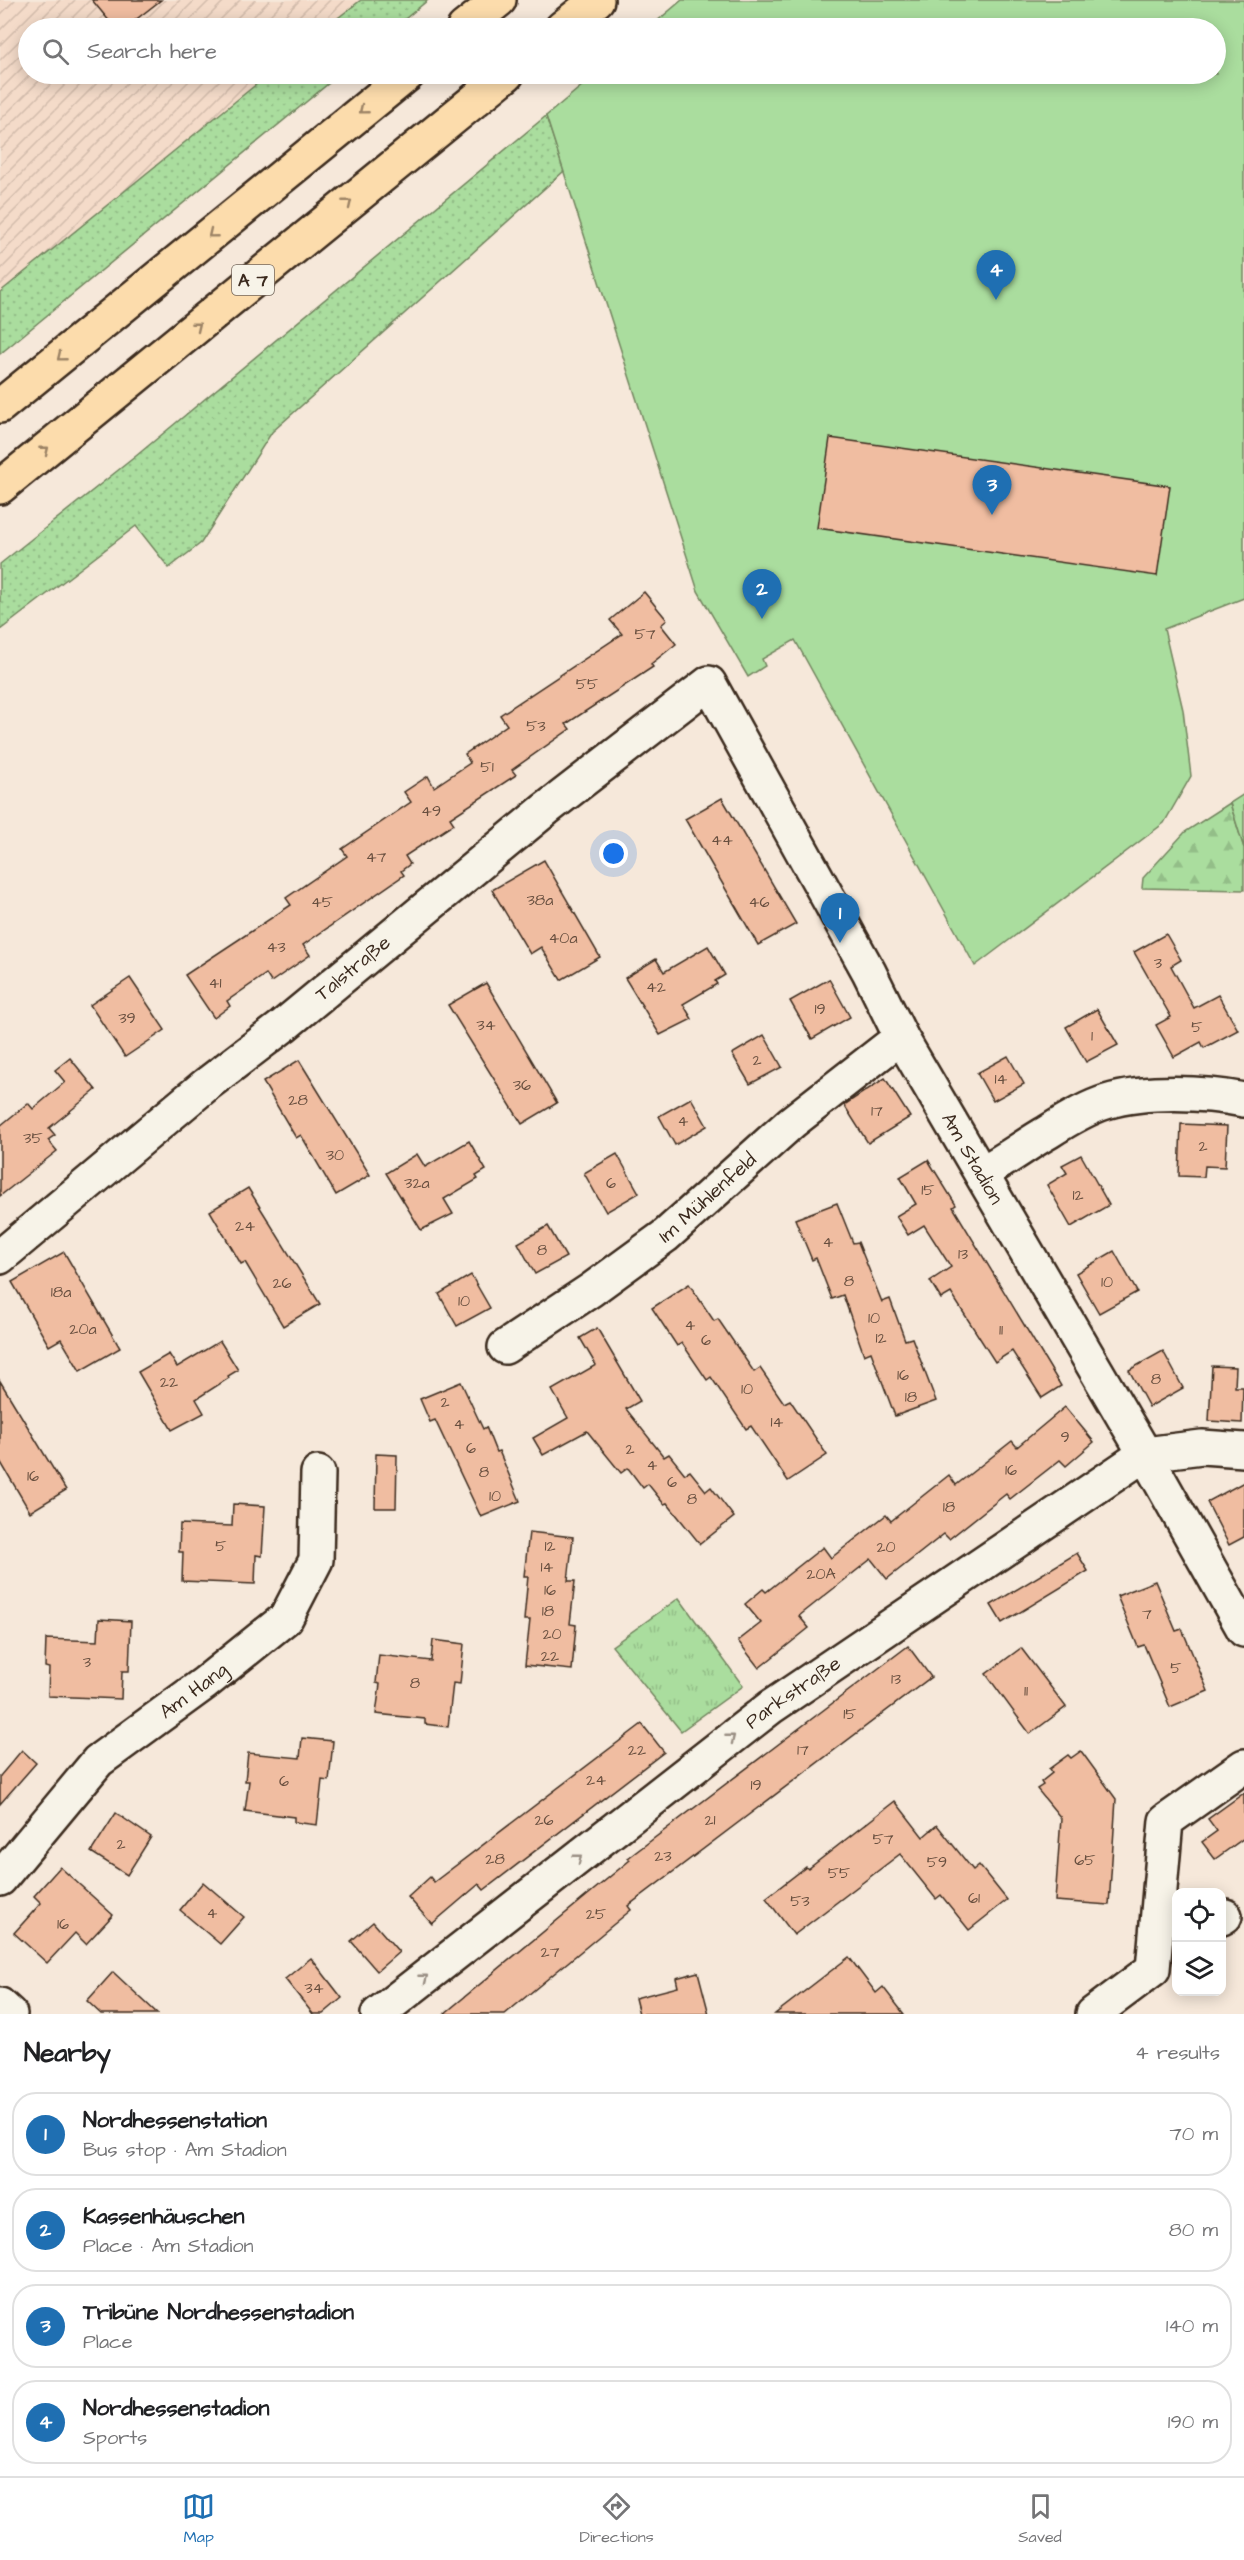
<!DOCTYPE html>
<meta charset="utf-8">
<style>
:root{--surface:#fff;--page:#f2f2f2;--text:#202124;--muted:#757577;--line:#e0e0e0;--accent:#1f6fb2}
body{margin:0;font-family:"Architects Daughter",sans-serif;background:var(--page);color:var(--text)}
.controls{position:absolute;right:18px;bottom:18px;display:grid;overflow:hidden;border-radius:12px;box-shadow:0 3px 15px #0003}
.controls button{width:54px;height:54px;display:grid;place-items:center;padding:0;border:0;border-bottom:2px solid var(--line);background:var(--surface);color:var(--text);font:30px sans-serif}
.you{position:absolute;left:614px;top:854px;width:21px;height:21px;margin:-15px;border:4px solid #fff;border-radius:50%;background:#1a73e8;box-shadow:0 0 0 9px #1a73e833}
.badge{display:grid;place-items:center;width:39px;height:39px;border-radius:50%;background:var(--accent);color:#fff;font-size:20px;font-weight:700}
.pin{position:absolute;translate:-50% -50px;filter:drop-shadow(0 2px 3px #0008)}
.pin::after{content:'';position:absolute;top:32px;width:21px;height:18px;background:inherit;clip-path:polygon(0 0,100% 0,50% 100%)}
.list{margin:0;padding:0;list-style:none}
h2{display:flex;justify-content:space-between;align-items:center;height:78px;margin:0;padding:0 24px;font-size:26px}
h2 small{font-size:20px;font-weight:400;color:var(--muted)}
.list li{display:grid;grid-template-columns:39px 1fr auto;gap:18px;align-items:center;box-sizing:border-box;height:84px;margin:0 12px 12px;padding:0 12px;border:2px solid var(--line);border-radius:24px}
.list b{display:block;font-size:22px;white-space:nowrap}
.list p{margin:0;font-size:20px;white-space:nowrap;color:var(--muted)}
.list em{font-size:20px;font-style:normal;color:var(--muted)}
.icon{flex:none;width:33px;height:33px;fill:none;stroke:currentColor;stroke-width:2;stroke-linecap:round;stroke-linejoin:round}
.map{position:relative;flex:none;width:1244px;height:2014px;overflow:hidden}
.search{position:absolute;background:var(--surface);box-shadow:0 3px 15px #0003;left:18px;right:18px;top:18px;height:66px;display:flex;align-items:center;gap:15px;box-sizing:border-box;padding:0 21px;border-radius:33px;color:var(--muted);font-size:22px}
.sheet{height:462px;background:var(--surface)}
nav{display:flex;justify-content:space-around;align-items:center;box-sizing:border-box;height:84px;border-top:2px solid var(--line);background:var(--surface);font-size:16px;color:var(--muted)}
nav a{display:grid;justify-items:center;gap:3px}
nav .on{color:var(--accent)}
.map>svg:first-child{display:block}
.industrial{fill:url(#industrial-furrows)}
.grass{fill:url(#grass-dots);stroke:#72845e;stroke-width:1.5}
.forest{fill:url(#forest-firs);stroke:#72845e;stroke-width:1.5}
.park{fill:url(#park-tufts);stroke:#72845e;stroke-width:1.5}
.garden{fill:#aadd9e;stroke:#72845e;stroke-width:1.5}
.building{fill:#f0bda1;stroke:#3b2a1e;stroke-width:1.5}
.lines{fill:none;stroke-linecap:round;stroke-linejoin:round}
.minor-casing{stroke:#3b2a1e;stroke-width:38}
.highway-casing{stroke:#3b2a1e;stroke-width:38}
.minor{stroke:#f7f3e8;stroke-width:33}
.highway{stroke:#fcdcac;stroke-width:33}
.oneway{stroke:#9c8365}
.oneway2{stroke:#998e83}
.labels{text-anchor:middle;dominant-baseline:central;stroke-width:5;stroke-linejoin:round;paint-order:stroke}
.number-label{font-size:16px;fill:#684f3f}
.shield{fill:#f7f3e8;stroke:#73665b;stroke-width:1.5}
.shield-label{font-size:18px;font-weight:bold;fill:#3b2a1e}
.street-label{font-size:20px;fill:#3b2a1e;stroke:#f7f3e8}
</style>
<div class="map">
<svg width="1244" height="2014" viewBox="0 0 1244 2014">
<defs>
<pattern id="industrial-furrows" width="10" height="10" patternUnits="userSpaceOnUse" patternTransform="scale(1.5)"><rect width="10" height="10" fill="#f4dbc9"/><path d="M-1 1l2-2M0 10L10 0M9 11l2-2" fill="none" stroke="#d2bcac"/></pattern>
<pattern id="grass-dots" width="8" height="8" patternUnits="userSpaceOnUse" patternTransform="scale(1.5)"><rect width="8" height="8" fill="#aadd9e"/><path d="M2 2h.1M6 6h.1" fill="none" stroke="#93be88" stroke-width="1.8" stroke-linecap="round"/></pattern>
<pattern id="forest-firs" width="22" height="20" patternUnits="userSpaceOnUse" patternTransform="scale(1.5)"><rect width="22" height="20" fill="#aadd9e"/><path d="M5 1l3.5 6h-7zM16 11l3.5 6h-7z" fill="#93be88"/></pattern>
<pattern id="park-tufts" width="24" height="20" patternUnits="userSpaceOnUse" patternTransform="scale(1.5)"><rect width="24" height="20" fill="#aadd9e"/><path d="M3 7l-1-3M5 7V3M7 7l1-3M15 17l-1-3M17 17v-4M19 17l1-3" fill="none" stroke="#93be88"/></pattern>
</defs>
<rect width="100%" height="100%" fill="#f6e8da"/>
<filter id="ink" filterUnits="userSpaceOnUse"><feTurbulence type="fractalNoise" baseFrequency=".0167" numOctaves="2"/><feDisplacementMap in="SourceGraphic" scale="12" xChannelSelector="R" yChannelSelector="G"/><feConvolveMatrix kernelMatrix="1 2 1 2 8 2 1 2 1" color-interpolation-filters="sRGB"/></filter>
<g filter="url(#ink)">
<polygon class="industrial" points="0,0 361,0 325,28 28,28 28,74 269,74 0,292"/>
<g class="grass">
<polygon points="361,0 428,0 394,28 325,28"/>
<polygon points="269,74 340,74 0,354 0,292"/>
<polygon points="546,116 564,171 272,432 201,543 169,568 136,526 0,630 0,564 136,456"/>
</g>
<polygon class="forest" points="1230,803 1244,848 1244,890 1142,888 1143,878 1185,832"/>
<g class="park">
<polygon points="1244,794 1244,848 1230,803"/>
<polygon points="679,1598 743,1686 681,1731 612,1646"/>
</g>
<polygon class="garden" points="682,0 1244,0 1244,598 1164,629 1183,710 1191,776 1164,823 975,966 795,640 762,659 765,666 748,677 698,591 546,116 596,74 1216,74 1216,28 649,28"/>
<g class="building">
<polygon points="92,0 161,0 125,28 115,28"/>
<polygon points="830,438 1170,486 1157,576 817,528"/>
<polygon points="644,592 667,620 661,625 676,644 651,664 653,667 566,724 570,729 512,770 516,775 450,818 454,824 405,856 410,864 401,871 404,875 303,945 310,955 271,982 266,974 227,1001 230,1006 214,1018 185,975 291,905 286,898 347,856 342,849 411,802 404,792 428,776 434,787 470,763 465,754 507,725 500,715 622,634 610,620"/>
<polygon points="722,798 796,924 758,945 685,819"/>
<polygon points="544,860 600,957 561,980 541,947 530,954 492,890"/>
<polygon points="1166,934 1181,960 1171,966 1194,1008 1218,995 1238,1030 1204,1048 1201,1042 1174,1057 1156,1025 1171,1017 1134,952"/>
<polygon points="708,946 725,975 715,981 717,984 683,1004 692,1019 660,1035 625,978 656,959 664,972"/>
<polygon points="130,978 165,1030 125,1057 90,1005"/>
<polygon points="829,979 850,1017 812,1039 790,1001"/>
<polygon points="486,983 557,1103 522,1124 448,1005"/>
<polygon points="1097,1009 1118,1045 1086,1062 1066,1027"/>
<polygon points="764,1035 782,1067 750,1084 732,1054"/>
<polygon points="1008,1056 1024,1084 993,1101 977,1073"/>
<polygon points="70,1058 96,1090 49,1128 55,1135 48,1140 57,1151 0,1196 0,1126 28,1103 33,1109 65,1082 55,1070"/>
<polygon points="299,1060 370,1175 336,1195 301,1135 296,1138 263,1082"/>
<polygon points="885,1078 910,1117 868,1143 844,1105"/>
<polygon points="691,1098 707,1126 675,1145 659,1116"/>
<polygon points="1181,1124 1227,1126 1225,1167 1205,1166 1204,1177 1179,1176"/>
<polygon points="469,1141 486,1170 476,1176 478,1179 444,1199 453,1214 421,1230 386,1173 417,1154 425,1167"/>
<polygon points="617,1154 639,1193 606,1212 584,1173"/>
<polygon points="1081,1155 1109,1205 1071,1227 1047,1185 1067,1173 1062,1165"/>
<polygon points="928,1160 956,1205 953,1207 1061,1386 1042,1398 1012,1351 995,1362 951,1293 941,1299 930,1281 951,1267 924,1225 908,1235 896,1216 916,1204 900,1177"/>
<polygon points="248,1188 320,1304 283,1326 245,1262 241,1264 210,1211"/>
<polygon points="837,1203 853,1243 858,1242 882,1302 890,1299 905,1340 912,1338 936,1401 895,1416 871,1352 864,1355 843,1295 832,1299 816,1258 812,1260 795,1219"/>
<polygon points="548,1226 566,1257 535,1274 518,1243"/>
<polygon points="1114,1251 1137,1292 1099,1313 1076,1273"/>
<polygon points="64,1252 120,1348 80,1371 61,1339 49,1346 12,1282"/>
<polygon points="471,1275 490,1308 457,1326 439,1294"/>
<polygon points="689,1284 714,1321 718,1319 754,1372 760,1368 784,1403 790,1400 827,1455 788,1481 751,1426 746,1429 711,1377 707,1380 682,1343 677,1346 652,1308"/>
<polygon points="597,1328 640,1401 626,1409 664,1457 669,1454 685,1474 690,1471 706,1491 711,1487 734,1517 700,1544 667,1503 664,1504 648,1484 643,1488 628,1468 621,1473 587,1431 543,1455 533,1438 568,1418 552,1390 596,1365 580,1338"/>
<polygon points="220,1341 238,1370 228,1376 229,1378 196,1399 204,1413 172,1430 138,1372 169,1354 177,1367"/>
<polygon points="1163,1351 1183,1388 1149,1407 1129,1370"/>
<polygon points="1212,1366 1236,1367 1235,1387 1243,1387 1242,1423 1209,1421"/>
<polygon points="0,1381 66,1490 30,1512 0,1461"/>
<polygon points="461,1382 483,1429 486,1427 496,1452 499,1451 520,1501 481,1517 435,1420 430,1422 420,1399"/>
<polygon points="1065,1407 1094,1442 1066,1466 1060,1460 1010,1499 1006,1494 949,1539 944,1534 887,1579 871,1559 799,1616 809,1628 759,1668 738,1641 761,1623 745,1604 763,1589 766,1592 823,1547 831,1558 886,1515 891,1521 949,1475 956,1485 1012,1441 1017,1447"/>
<polygon points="376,1454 397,1455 396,1508 375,1508"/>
<polygon points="1244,1482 1244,1537 1229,1545 1207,1502"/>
<polygon points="233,1504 265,1506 262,1556 256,1555 255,1584 182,1581 183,1552 179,1552 180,1524 232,1526"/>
<polygon points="529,1532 573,1537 568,1581 575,1581 570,1624 576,1625 572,1670 525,1665 530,1620 524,1620 528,1576 524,1576"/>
<polygon points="1077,1553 1088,1571 1002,1623 991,1605"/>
<polygon points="1155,1581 1176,1631 1182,1629 1208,1691 1170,1707 1144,1645 1138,1647 1117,1596"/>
<polygon points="99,1619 131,1621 129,1671 122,1671 121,1699 48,1696 49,1668 45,1667 46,1639 98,1641"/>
<polygon points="433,1640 464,1644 460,1684 453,1683 448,1727 425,1724 425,1719 376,1714 380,1684 376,1683 379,1655 431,1661"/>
<polygon points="908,1646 931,1677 628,1906 631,1910 505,2014 444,2014 630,1860 628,1858"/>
<polygon points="1021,1648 1066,1707 1030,1734 986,1674"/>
<polygon points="642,1724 664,1752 484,1890 479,1884 432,1924 408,1897 430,1877 434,1882"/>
<polygon points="302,1738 333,1741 329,1781 322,1780 317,1825 294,1822 294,1817 245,1811 249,1781 245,1781 248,1753 300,1758"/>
<polygon points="22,1750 36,1763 0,1804 0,1776"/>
<polygon points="1081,1751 1116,1799 1109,1905 1055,1901 1061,1818 1037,1789 1043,1785 1041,1782 1052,1773 1049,1769 1068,1755 1071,1758"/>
<polygon points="1244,1793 1244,1838 1215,1859 1202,1842 1217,1831 1208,1819"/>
<polygon points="895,1801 923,1837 937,1825 973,1870 979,1865 1007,1900 969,1930 941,1895 936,1899 900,1854 794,1935 766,1898 806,1867 808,1869"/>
<polygon points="116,1813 151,1837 127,1875 91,1852"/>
<polygon points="60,1867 113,1915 86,1944 75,1933 47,1963 14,1933 41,1903 34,1896"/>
<polygon points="203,1882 244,1917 220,1944 180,1910"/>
<polygon points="373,1922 399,1952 377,1971 351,1941"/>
<polygon points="849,1957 876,1993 883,1987 904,2014 775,2014"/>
<polygon points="311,1958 342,1998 323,2014 313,2014 285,1979"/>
<polygon points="113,1972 158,2014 101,2014 87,2001"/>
<polygon points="698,1972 709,2014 639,2014 635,1998 678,1987 676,1978"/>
</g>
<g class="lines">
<defs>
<g id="minor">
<path d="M981,1173C1005,1161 1025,1145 1048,1132C1065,1121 1087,1108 1106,1102C1145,1090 1204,1092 1244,1100"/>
<path id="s1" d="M0,1257L207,1084L283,1026L546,809L709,683L869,972L901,1037L1145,1454L1244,1630"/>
<path id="s2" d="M505,1347L591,1290L665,1236L792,1122L901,1037"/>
<path id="s3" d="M0,1879L98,1761L205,1683L286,1618L316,1560L318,1473"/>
<polyline points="1222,1918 1225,1916"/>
<polyline points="0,2005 10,2014"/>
<path id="s4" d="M378,2014L771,1707L1145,1454L1202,1447L1244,1450"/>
<polyline points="1093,2014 1153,1969 1166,1821 1244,1766"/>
</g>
<g id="highway">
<polyline points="464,28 499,0"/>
<polyline points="562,28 597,0"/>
<polyline points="0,406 408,74"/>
<polyline points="0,487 507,74"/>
</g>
</defs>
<use href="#minor" class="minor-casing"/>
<use href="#highway" class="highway-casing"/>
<use href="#minor" class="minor"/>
<use href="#highway" class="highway"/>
</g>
<defs><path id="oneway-chevron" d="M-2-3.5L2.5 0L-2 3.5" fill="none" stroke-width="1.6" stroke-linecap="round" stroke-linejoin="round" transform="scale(1.5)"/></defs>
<g class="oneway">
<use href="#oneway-chevron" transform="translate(363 110) rotate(141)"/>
<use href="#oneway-chevron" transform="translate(348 203) rotate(-39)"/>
<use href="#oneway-chevron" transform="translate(212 234) rotate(141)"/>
<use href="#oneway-chevron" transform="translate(197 326) rotate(-39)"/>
<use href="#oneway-chevron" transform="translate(61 357) rotate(141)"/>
<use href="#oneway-chevron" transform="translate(45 450) rotate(-39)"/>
</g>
<g class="oneway2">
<use href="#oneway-chevron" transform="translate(731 1738) rotate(-38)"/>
<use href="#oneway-chevron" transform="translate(578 1858) rotate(-38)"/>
<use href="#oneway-chevron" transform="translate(424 1978) rotate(-38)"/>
</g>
</g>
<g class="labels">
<g class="number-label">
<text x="645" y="634">57</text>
<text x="587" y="684">55</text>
<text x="536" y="726">53</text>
<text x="487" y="767">51</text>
<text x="431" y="811">49</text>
<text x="722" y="840">44</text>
<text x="376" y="857">47</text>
<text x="540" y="900">38a</text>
<text x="322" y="902">45</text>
<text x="759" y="902">46</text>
<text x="563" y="938">40a</text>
<text x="276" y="947">43</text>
<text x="1158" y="963">3</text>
<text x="215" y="983">41</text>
<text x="656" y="987">42</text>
<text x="820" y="1009">19</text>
<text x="127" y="1018">39</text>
<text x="486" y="1025">34</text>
<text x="1197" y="1027">5</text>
<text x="1092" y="1036">1</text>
<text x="757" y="1060">2</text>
<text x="1001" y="1079">14</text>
<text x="522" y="1085">36</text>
<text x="298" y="1100">28</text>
<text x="877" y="1111">17</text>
<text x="683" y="1121">4</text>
<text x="33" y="1138">35</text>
<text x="1203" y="1146">2</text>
<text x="335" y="1155">30</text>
<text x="417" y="1183">32a</text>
<text x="611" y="1183">6</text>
<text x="928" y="1190">15</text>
<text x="1078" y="1195">12</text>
<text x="245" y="1226">24</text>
<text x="828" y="1242">4</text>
<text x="542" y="1250">8</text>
<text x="963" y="1254">13</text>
<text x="849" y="1281">8</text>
<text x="1107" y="1282">10</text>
<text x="282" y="1283">26</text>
<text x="61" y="1292">18a</text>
<text x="464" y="1301">10</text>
<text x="874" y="1318">10</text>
<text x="690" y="1325">4</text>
<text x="83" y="1329">20a</text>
<text x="1001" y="1330">11</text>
<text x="881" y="1338">12</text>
<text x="706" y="1340">6</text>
<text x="903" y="1375">16</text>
<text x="1156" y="1379">8</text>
<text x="169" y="1382">22</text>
<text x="747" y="1389">10</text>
<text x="911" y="1397">18</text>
<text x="445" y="1402">2</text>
<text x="777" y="1422">14</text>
<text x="459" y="1424">4</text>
<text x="1065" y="1437">9</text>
<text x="471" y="1448">6</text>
<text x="630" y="1449">2</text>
<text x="652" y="1465">4</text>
<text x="1011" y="1470">16</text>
<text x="484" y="1472">8</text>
<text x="33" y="1476">16</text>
<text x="672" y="1482">6</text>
<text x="495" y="1496">10</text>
<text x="692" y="1499">8</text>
<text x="949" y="1507">18</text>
<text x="221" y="1546">5</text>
<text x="550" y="1546">12</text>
<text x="886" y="1547">20</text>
<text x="547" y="1567">14</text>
<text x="821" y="1574">20A</text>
<text x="550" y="1590">16</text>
<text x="548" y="1611">18</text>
<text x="1147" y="1614">7</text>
<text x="552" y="1634">20</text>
<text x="550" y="1656">22</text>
<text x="87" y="1662">3</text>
<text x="1176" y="1668">5</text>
<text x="896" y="1679">13</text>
<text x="415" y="1683">8</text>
<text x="1026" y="1691">11</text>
<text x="850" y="1714">15</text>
<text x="637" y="1750">22</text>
<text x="803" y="1750">17</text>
<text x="596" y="1780">24</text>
<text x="284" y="1781">6</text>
<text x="756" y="1785">19</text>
<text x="544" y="1820">26</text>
<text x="710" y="1820">21</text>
<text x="883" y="1839">57</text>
<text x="121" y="1844">2</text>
<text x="663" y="1856">23</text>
<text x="495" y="1859">28</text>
<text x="1085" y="1860">65</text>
<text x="937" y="1862">59</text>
<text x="839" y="1873">55</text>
<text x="974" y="1898">61</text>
<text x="800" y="1901">53</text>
<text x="212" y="1913">4</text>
<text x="596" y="1914">25</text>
<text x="63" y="1924">16</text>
<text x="550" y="1952">27</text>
<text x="314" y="1988">34</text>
</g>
<rect class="shield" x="232" y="265" width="42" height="30" rx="4.5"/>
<g class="shield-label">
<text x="253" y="280">A 7</text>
</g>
<g class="street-label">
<text stroke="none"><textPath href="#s1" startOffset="456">Talstraße</textPath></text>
<text stroke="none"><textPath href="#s1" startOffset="1456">Am Stadion</textPath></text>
<text stroke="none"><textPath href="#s2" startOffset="252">Im Mühlenfeld</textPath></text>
<text stroke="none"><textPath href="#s3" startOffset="272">Am Hang</textPath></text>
<text stroke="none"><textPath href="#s4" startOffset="525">Parkstraße</textPath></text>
</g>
</g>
</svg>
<div class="controls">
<button><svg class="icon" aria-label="locate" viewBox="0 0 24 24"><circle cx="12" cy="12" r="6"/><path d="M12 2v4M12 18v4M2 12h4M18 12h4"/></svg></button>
<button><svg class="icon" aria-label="layers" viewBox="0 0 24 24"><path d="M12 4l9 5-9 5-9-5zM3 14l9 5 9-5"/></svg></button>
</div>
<div class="you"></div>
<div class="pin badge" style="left:840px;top:943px">1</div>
<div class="pin badge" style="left:762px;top:619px">2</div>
<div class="pin badge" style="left:992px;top:515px">3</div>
<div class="pin badge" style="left:996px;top:300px">4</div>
<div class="search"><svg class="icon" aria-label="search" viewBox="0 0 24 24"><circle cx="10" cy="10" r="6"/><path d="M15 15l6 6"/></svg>Search here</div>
</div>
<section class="sheet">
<h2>Nearby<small>4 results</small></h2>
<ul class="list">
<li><span class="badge">1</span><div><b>Nordhessenstation</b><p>Bus stop · Am Stadion</p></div><em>70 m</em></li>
<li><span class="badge">2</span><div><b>Kassenhäuschen</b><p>Place · Am Stadion</p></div><em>80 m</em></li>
<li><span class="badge">3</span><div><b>Tribüne Nordhessenstadion</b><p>Place</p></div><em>140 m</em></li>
<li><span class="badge">4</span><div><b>Nordhessenstadion</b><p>Sports</p></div><em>190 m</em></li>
</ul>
</section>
<nav>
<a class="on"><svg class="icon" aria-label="map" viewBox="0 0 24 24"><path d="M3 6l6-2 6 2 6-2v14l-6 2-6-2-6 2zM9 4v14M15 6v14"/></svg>Map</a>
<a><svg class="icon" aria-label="directions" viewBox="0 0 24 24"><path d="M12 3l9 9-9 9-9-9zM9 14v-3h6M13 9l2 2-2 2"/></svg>Directions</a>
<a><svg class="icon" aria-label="saved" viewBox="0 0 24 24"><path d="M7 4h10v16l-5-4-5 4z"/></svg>Saved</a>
</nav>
